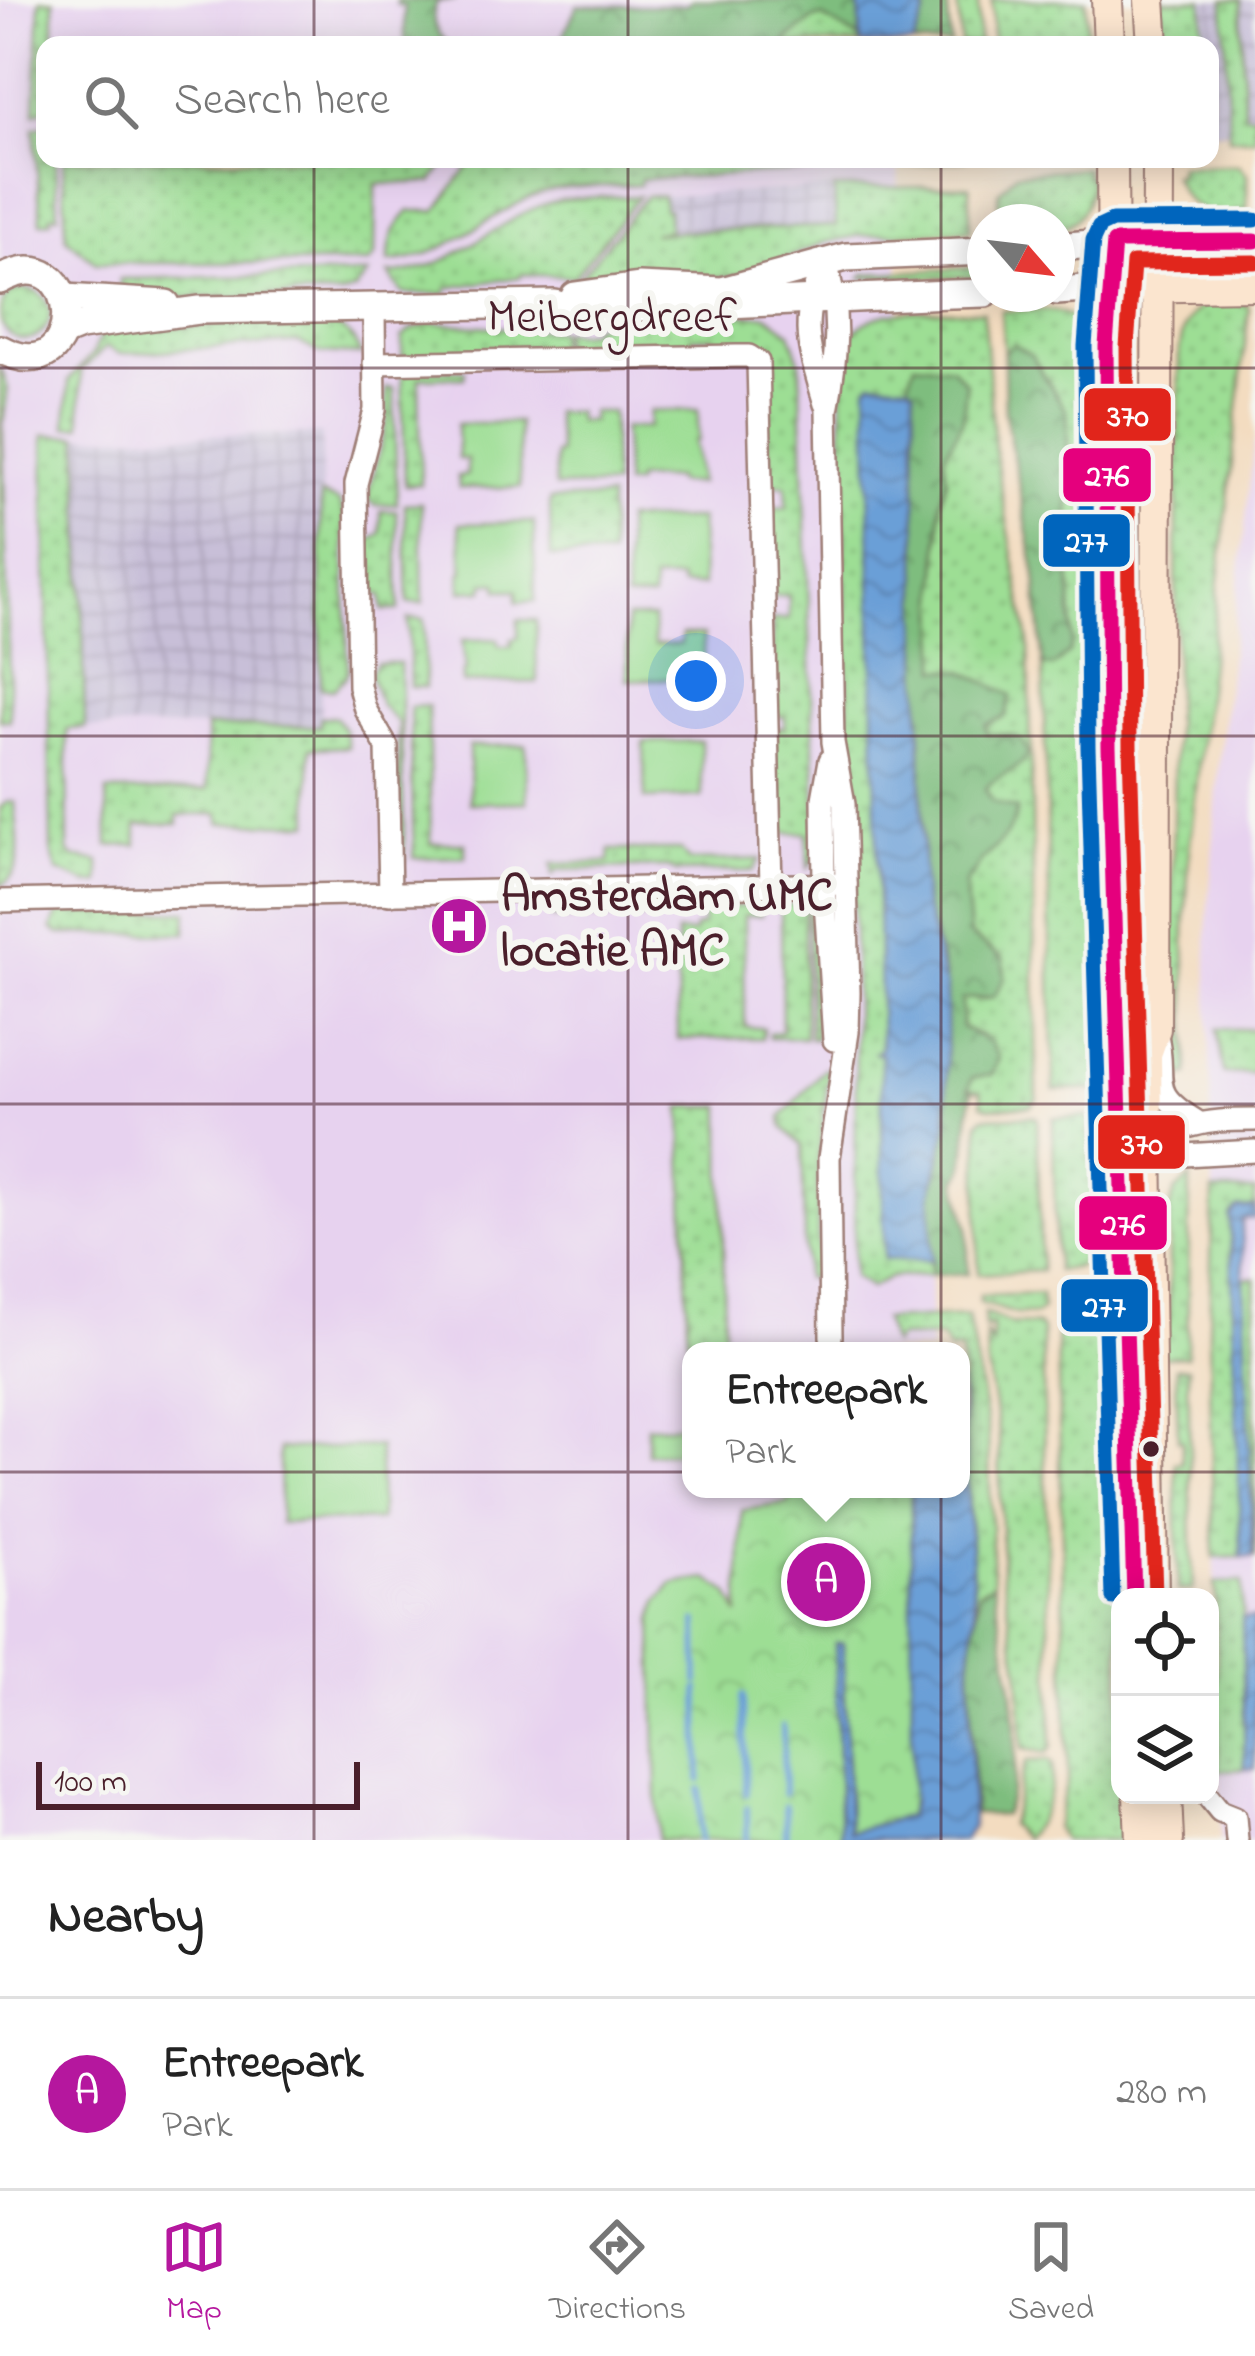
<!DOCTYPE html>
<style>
:root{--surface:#fff;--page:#f2f2f2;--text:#222;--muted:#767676;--line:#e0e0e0;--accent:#b5179e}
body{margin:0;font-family:"Indie Flower",sans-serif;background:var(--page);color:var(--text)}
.controls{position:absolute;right:36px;bottom:36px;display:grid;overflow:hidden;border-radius:24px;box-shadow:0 6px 30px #0003}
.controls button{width:108px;height:108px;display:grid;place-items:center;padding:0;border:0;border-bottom:3px solid var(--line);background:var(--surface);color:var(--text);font:60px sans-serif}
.compass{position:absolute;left:967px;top:204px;width:108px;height:108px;border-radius:50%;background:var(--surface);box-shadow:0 6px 30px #0003;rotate:118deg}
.scale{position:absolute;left:36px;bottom:30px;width:324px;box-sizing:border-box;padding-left:12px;border:6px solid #4a1f2b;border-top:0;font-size:33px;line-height:42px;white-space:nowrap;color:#4a1f2b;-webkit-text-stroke:9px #f6f6f2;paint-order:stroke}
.you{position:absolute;left:696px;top:681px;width:42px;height:42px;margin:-30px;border:9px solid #fff;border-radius:50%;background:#1a73e8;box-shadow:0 0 0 18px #1a73e833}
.badge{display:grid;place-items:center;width:78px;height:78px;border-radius:50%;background:var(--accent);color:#fff;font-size:39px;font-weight:700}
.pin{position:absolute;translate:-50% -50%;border:6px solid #fff;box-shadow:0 3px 12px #0006}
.popup{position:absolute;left:682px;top:1342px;width:288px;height:156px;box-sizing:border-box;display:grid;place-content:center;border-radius:24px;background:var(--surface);filter:drop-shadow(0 3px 9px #0005);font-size:39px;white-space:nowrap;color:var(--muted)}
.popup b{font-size:45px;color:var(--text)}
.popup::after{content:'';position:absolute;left:50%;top:100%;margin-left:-24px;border:24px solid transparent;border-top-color:var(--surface)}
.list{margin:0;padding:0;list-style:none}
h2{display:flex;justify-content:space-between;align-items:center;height:156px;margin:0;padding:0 48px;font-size:51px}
h2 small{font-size:39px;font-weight:400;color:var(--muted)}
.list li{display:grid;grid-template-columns:78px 1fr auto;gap:36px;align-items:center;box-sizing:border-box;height:192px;padding:0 48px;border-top:3px solid var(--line)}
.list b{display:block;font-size:45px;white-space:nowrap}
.list p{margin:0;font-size:39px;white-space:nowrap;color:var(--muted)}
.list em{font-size:39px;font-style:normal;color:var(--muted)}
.icon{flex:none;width:66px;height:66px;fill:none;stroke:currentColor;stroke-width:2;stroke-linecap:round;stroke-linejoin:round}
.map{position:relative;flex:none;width:1255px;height:1840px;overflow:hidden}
.search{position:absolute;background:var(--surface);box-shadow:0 6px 30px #0003;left:36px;right:36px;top:36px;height:132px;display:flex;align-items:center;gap:30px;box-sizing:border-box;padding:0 42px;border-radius:24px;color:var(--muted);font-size:45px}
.sheet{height:348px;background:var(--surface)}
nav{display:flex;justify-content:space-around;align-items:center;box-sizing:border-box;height:168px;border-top:3px solid var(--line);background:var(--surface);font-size:33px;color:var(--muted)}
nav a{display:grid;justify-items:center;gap:6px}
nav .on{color:var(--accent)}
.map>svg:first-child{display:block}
.built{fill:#e7d2ef}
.industrial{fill:url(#industrial-grid)}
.grass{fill:url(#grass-dots);stroke:#747e60;stroke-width:3}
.forest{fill:url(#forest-crowns);stroke:#646e54;stroke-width:3}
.park{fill:url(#park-crowns);stroke:#747e60;stroke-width:3}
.garden{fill:#9dde94;stroke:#747e60;stroke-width:3}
.water{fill:url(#water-waves);stroke:#5a5f81;stroke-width:3}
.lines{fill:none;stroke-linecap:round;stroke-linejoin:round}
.stream{stroke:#6b9fd7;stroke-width:6}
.minor-casing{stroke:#9e7e76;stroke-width:26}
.tertiary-casing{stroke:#9e7e76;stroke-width:32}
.secondary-casing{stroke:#9e7e76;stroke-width:34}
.minor{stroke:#fff;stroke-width:21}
.tertiary{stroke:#fff;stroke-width:27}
.secondary{stroke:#fbe5cf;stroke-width:30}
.bus-1-casing{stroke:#f6f6f2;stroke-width:24}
.bus-2-casing{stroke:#f6f6f2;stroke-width:24}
.bus-3-casing{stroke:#f6f6f2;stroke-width:24}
.bus-1{stroke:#e5007d;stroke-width:15}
.bus-2{stroke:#e1251b;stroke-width:15}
.bus-3{stroke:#0065bd;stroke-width:15}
.grid{fill:none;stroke:#4a1f2b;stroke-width:3;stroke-opacity:0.55}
.bus-dot{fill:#4a1f2b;stroke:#f6f6f2;stroke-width:4.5}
.labels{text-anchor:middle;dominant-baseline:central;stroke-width:12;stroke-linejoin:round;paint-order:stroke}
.street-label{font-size:48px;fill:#4a1f2b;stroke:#f6f6f2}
.poi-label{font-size:48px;font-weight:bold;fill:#4a1f2b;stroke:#f6f6f2;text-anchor:start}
.line-badge{stroke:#f6f6f2;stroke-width:4.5}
.badge-label{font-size:33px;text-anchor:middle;font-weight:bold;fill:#fff}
</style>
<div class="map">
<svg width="1255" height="1840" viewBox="0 0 1255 1840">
<defs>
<pattern id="industrial-grid" width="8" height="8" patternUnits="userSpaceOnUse" patternTransform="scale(3)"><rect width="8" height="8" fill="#c8bfd8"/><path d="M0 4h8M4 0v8" fill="none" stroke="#ada4ba"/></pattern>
<pattern id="grass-dots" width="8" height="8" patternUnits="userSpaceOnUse" patternTransform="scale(3)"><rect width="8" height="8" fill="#9dde94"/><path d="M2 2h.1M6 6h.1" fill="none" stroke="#89be80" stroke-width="1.8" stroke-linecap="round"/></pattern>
<pattern id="forest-crowns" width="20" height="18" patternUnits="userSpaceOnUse" patternTransform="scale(3)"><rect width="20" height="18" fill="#7ebd7e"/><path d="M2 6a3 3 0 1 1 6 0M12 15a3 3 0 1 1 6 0" fill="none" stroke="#699967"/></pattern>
<pattern id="park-crowns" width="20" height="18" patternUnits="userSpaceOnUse" patternTransform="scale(3)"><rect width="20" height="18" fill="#9dde94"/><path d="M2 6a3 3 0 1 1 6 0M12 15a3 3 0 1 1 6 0" fill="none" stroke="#89be80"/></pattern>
<pattern id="water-waves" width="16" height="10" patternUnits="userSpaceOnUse" patternTransform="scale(3)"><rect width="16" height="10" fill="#6b9fd7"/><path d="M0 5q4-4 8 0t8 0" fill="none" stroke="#5a81af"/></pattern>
</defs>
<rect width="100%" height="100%" fill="#f6f6f2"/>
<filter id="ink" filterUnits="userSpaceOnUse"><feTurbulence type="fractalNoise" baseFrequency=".00833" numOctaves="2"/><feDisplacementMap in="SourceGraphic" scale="24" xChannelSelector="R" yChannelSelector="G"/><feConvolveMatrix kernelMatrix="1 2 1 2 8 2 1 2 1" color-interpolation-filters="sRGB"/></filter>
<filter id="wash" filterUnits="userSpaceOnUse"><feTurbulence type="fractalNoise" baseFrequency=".004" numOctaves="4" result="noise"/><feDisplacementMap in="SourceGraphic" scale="48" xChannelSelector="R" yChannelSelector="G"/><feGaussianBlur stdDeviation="2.7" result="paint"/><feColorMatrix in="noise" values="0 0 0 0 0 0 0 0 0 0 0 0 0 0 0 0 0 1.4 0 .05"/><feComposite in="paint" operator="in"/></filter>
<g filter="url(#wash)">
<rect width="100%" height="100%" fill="#f3dcc0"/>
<g class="built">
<polygon points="0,0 895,0 896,45 45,45 45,159 898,159 905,901 931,951 930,1351 691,1351 691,1489 933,1489 925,1840 0,1840"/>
<polygon points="1255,434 1255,1840 1221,1840 1209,1334 1213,1191 1207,934 1218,775"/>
</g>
<g class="industrial">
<polygon points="1178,0 1255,0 1255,130 1210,132 1210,45 1181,45"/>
<polygon points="834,188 837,225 651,233 664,210 663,196"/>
<polygon points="322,434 321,726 85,728 79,436"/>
</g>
<g class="grass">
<polygon points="40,0 54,0 54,45 45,45 45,109 35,113"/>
<polygon points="957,0 978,0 979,45 961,45"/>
<polygon points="992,0 1086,0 1088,45 993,45"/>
<polygon points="1161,0 1203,0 1204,45 1165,45"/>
<polygon points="1224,0 1241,0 1244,114 1255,115 1255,138 1229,138"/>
<polygon points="822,17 860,39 861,45 781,45 813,19"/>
<polygon points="45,126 45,159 56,159 58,215 51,215 51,221 41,222 34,128"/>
<polygon points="63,159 449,159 432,182 376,184 375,256 369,263 96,263 66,238"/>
<path d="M474,159H968L892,168L641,179L640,185C607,187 567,183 536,195C484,216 446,259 389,262C389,238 393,229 410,211H436Z"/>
<path d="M1239,165L1247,175V211H1234V215C1203,216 1183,205 1173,175H1178V166Z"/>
<path d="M1086,168V176L1090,177C1090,203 1082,221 1057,231V222H998L999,192L1016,173Z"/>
<polygon points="970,186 970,230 857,236 823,243 745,275 681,281 577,281 646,196 663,196 664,209 668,210 669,230 652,233 836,226 834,188"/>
<path d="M639,196L574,277L521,274L520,277L447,288V294H403L389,274C447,273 485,230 535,208C566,194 606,198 639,196Z"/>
<polygon points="985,267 985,277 861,278 864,274"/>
<polygon points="368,274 355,290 342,295 189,298 120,294 120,279"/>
<circle cx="25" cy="314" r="25"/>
<path d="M1234,296L1233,301H1242L1249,308L1189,852L1185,934L1189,1075L1170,1079L1179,354C1183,317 1197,301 1234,296Z"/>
<path d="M924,310L983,311L996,460L1029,642L1037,1098L1031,1106L988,1107L982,1104L981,1091L968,1089L982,1036L962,1027L961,998L986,999L1005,969L1003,959L924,901L916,474L868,383L881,1049L876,1052L881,1053L884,1259L932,1261L931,1275L891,1277L870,1288L853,1277C863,972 842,666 842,360C849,315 886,312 924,310Z"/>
<path d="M1001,311C1041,311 1081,300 1090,350L1109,1090H1054L1043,665L1036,575L1007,402Z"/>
<polygon points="655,315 767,315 790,332 800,361 818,854 808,868 807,833 777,833 774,728 785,728 785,717 774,716 772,620 789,619 789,596 771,596 769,508 787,507 786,485 769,485 765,355 757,349 715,350 714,337 692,337 692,349 680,343 598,345 593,353 562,354 562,331 579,333 591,330 592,325"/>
<path d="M316,319C339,325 352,332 361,355L321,353L298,342L120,354L106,347L81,371V426L66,427L69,380L94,352L102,331Z"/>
<polygon points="431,323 558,331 558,354 541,354 532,347 493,348 485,355 402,357 402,338 411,330"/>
<polygon points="0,365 8,389 3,424 10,720 0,720"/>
<polygon points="402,370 465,370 464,377 419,378 421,484 405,485"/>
<polygon points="386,388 394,388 397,504 375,505 367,498 387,422"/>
<polygon points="44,435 79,436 85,728 67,729 68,850 72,857 100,862 100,883 88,884 57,871 51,851"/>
<polygon points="321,495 339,502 344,513 348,670 346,677 333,689 321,688"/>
<polygon points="609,498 610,556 551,557 550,500"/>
<polygon points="421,503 423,603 408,603 405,504"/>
<polygon points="381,511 397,511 399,610 383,610 382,595 375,595 368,587 368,542 381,533"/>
<polygon points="424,619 425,687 410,687 408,619"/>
<polygon points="376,663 400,663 405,859 398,854 398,723 380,704 370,674"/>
<polygon points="428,706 431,843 465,843 465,857 414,858 410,707"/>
<polygon points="321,717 335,717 344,729 348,747 310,748 310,823 220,824 219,814 178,815 178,824 137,825 137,845 108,846 107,792 207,790 206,727 320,726"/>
<path d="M7,802H15C16,828 28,874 0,886V808Z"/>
<polygon points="610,850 681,850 689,861 760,859 753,871 676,872 668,867 558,870 553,875 552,864 609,862"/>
<polygon points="808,900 818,916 816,1039 810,1039"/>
<polygon points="553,904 687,904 687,916 553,918"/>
<polygon points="804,904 805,1038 769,1038 769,1033 782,1032 781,905"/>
<polygon points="761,906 761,915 744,916 745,1027 763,1028 762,1038 678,1039 677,933 694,933 695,927 702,926 702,907"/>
<polygon points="187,911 186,933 60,934 52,929 58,914 64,913"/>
<polygon points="1217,1029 1255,1029 1255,1073 1224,1074"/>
<polygon points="825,1068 829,1070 818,1163 818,1278 805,1278 802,1146 783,1127 782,1117"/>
<polygon points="722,1106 724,1349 688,1350 682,1107"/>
<polygon points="1033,1116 1037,1118 1041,1271 978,1274 979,1122 984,1117"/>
<path d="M1089,1117C1090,1157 1102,1233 1079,1267L1056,1271L1053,1118Z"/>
<polygon points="1190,1178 1187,1356 1159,1357 1158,1338 1169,1320 1169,1209 1175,1192"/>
<polygon points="1213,1191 1255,1191 1255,1207 1237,1208 1230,1216 1241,1557 1214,1558 1209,1334"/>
<polygon points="1243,1278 1255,1278 1255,1557 1253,1557"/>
<path d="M1087,1292C1096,1296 1104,1299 1109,1308C1132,1346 1127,1542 1128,1597H1120V1795H1133L1134,1840H1063L1055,1828L1068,1778L1056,1293Z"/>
<polygon points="1041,1294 1042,1309 1036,1315 1016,1314 980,1303 980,1296"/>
<polygon points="984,1313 1011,1324 1038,1325 1042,1330 1052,1747 1047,1753 1023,1749 1019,1669 1002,1575 999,1434 987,1367 986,1333 993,1346 992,1325 985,1329"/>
<polygon points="968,1316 988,1431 993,1583 979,1592 975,1615 961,1351 949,1351 941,1338 898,1338 892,1345 883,1320"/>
<polygon points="1176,1368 1188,1368 1193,1590 1178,1591 1176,1463 1182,1463 1182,1440 1178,1440"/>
<polygon points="1242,1582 1245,1769 1219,1771 1215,1583"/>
<path d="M1048,1760L1052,1764C1053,1794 1045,1817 1024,1839L1009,1824C1019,1804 1018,1778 1027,1761Z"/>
</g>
<g class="forest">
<path d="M397,0H456L437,2C429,20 435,31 448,45H405L404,6L397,5Z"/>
<polygon points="692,0 859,0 860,39 822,17 813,19 781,45 669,45 630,36 621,45 559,45 577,6 686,5"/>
<polygon points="926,0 947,0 951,45 913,45 925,15"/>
<polygon points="1013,344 1031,355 1067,412 1072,641 1069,653 1053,667 1043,665 1036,575 1005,413 1004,352"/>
<path d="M915,363L951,367L966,383L963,419L944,457L947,479L941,501L937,598L938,669L963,671L1011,695L1006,716L986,725L987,734C1007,735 1022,731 1028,754C1018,774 998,772 985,789L993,802L1017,809C1011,836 1000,842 983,859C975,867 976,875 965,883L970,936L1003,959L1005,978L994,997L962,999V1027L989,1041L999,1058L992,1075L972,1078L968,1089L972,1091L964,1168L957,1182L968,1226V1274L931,1275V1196L947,1128L945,976L924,901L914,389L908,384Z"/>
<path d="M993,1583C1006,1650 1031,1750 1004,1815L974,1814L970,1665L979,1592Z"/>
</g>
<polygon class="park" points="798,1489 911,1489 915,1780 908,1816 849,1832 843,1644 836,1643 840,1840 658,1840 653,1619 658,1602 673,1584 708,1579 729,1594 739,1615 742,1510 788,1503"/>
<g class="garden">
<polygon points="698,410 698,440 694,441 699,483 676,483 675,478 636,479 635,484 625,485 623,428 649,427 650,411"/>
<polygon points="554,412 576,412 577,421 591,421 591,412 612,412 613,486 555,487 555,454 559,453"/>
<polygon points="518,422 520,487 459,488 458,476 467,475 467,459 458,459 457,424"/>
<polygon points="700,519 702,586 681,586 680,580 653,580 652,599 626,599 625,520"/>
<polygon points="534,522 535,601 517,602 517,590 499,590 498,583 485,583 484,590 461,591 461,573 464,572 459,524"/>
<polygon points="627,618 653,618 654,645 681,644 682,635 703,635 704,678 627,680"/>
<polygon points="518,620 536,620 537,682 463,683 463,671 466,670 462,640 498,639 499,646 512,646 512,639 518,638"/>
<polygon points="701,741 702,797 645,799 644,742"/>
<polygon points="526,745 527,802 470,803 469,746"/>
<polygon points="691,1425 691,1453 647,1453 647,1426"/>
<polygon points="379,1447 380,1520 280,1523 279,1449"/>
</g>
<g class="water">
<polygon points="859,0 926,0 925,15 913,45 861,45"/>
<polygon points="872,381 908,384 914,389 924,901 946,987 947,1128 931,1196 932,1261 884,1259 881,1054 876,1053 881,1048 867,386"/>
<polygon points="1255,1207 1255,1218 1242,1219 1253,1557 1241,1557 1230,1216 1237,1208"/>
<polygon points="961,1382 975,1615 970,1666 972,1828 963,1840 840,1840 835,1643 843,1643 849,1832 908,1816 912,1802 911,1489 961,1489"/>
<polygon points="1242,1618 1254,1618 1255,1769 1245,1769"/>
</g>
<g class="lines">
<g class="stream">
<polyline points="697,1622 698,1682"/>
<polyline points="699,1689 700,1780"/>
<polyline points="743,1696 746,1794"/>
<polyline points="783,1726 784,1793"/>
<polyline points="700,1789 700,1840"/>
<polyline points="785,1806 786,1840"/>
<polyline points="747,1807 747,1840"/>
</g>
</g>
</g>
<g filter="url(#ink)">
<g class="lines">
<defs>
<g id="minor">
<path d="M825,260C841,311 837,359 827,410L833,742L844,804L849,993L848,1032L829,1158L831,1337"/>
<polyline points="374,308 375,410 356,484 359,686 365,709 387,747 390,894"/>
<polyline points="374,363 736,356 749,356 758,362 771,886"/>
<path d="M825,404C806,340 799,323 825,260"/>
<polyline points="830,760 823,799 824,884 834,1040"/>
<polyline points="0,901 846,884"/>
<path d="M1156,1031C1169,1083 1144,1089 1196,1121"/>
<path d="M1139,1133C1155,1123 1170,1132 1187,1127C1211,1120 1229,1120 1255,1120"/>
<polyline points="1137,1153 1149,1157 1255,1151"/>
<polyline points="1207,1795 1220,1811 1235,1817 1237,1840"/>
</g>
<g id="tertiary">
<polyline points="1057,247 1114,242"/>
<path d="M0,280C86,232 89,396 0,349"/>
<polyline points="1057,291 1113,287"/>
<polyline points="575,296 639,287 722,291 846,257 985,251"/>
<polyline points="65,298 166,304"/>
<path d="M65,332L80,326L199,310L555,304L570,309C709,307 846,297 985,293"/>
</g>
<g id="secondary">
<polyline points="1107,0 1109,45"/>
<polyline points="1150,0 1153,45"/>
<polyline points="1112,159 1113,287 1106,346 1118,1147 1133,1556"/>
<polyline points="1114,242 1255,241"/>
<polyline points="1113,287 1255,285"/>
<polyline points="1153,1597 1146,1054 1155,1029 1158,159"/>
<polyline points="1139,1795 1141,1840"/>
<polyline points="1166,1795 1168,1840"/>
</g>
</defs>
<use href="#minor" class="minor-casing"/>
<use href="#tertiary" class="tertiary-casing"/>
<use href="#secondary" class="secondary-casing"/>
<use href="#minor" class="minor"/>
<use href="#tertiary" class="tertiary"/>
<use href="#secondary" class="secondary"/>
<defs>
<polyline id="bus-1" points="1134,1597 1109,747 1106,346 1114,242 1255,241"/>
<polyline id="bus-2" points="1155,1596 1130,747 1127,347 1133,263 1255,262"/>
<polyline id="bus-3" points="1113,1598 1088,747 1085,346 1093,240 1099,227 1112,221 1255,220"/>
</defs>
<use href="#bus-1" class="bus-1-casing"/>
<use href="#bus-2" class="bus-2-casing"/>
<use href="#bus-3" class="bus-3-casing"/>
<use href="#bus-1" class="bus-1"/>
<use href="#bus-2" class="bus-2"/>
<use href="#bus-3" class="bus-3"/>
</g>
</g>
<path class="grid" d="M314,0V45M628,0V45M941,0V45M314,159V1840M628,159V1840M941,159V1840M0,368H1255M0,736H1255M0,1104H1255M0,1472H1255"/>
<defs>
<symbol id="hospital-disc" viewBox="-11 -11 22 22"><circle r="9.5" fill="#b5179e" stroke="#f6f6f2"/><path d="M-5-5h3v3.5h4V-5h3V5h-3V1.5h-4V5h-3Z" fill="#fff"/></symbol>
</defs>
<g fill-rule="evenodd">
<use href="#hospital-disc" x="426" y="893" width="66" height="66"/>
</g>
<circle class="bus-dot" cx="1151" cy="1449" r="10"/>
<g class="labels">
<g class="street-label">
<text x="612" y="319">Meibergdreef</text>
</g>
<g class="poi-label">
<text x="501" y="898">Amsterdam UMC<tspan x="501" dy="55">locatie AMC</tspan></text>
</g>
</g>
<g class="line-badge">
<rect x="1082" y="386" width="91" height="57" rx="12" fill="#e1251b"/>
<rect x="1061" y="446" width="92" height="58" rx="12" fill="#e5007d"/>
<rect x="1041" y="512" width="91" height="57" rx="12" fill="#0065bd"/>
<rect x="1096" y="1113" width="91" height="58" rx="12" fill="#e1251b"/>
<rect x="1077" y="1194" width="92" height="58" rx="12" fill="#e5007d"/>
<rect x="1059" y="1277" width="91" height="57" rx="12" fill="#0065bd"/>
</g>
<g class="badge-label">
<text x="1128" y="426">370</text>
<text x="1107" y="486">276</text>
<text x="1086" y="552">277</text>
<text x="1142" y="1154">370</text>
<text x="1123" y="1235">276</text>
<text x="1104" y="1317">277</text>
</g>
</svg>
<div class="controls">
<button><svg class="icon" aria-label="locate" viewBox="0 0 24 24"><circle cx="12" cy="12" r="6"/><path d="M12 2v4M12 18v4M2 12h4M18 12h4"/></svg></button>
<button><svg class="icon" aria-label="layers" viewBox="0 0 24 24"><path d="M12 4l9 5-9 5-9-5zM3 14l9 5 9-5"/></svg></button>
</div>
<svg class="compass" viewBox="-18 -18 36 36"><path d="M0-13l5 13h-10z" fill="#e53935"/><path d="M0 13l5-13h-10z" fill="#767676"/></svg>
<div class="scale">100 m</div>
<div class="you"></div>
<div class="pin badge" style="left:826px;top:1582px">A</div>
<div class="popup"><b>Entreepark</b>Park</div>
<div class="search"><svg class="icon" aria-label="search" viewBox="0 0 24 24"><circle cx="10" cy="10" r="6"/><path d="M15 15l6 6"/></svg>Search here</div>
</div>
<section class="sheet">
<h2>Nearby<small></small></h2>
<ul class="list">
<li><span class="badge">A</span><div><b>Entreepark</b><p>Park</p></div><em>280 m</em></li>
</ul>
</section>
<nav>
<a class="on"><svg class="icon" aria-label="map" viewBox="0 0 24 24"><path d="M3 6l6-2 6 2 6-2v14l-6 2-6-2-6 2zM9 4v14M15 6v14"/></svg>Map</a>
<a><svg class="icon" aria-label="directions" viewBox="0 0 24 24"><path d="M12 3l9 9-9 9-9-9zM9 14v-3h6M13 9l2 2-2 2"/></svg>Directions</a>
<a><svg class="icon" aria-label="saved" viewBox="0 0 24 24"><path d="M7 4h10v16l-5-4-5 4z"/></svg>Saved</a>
</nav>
